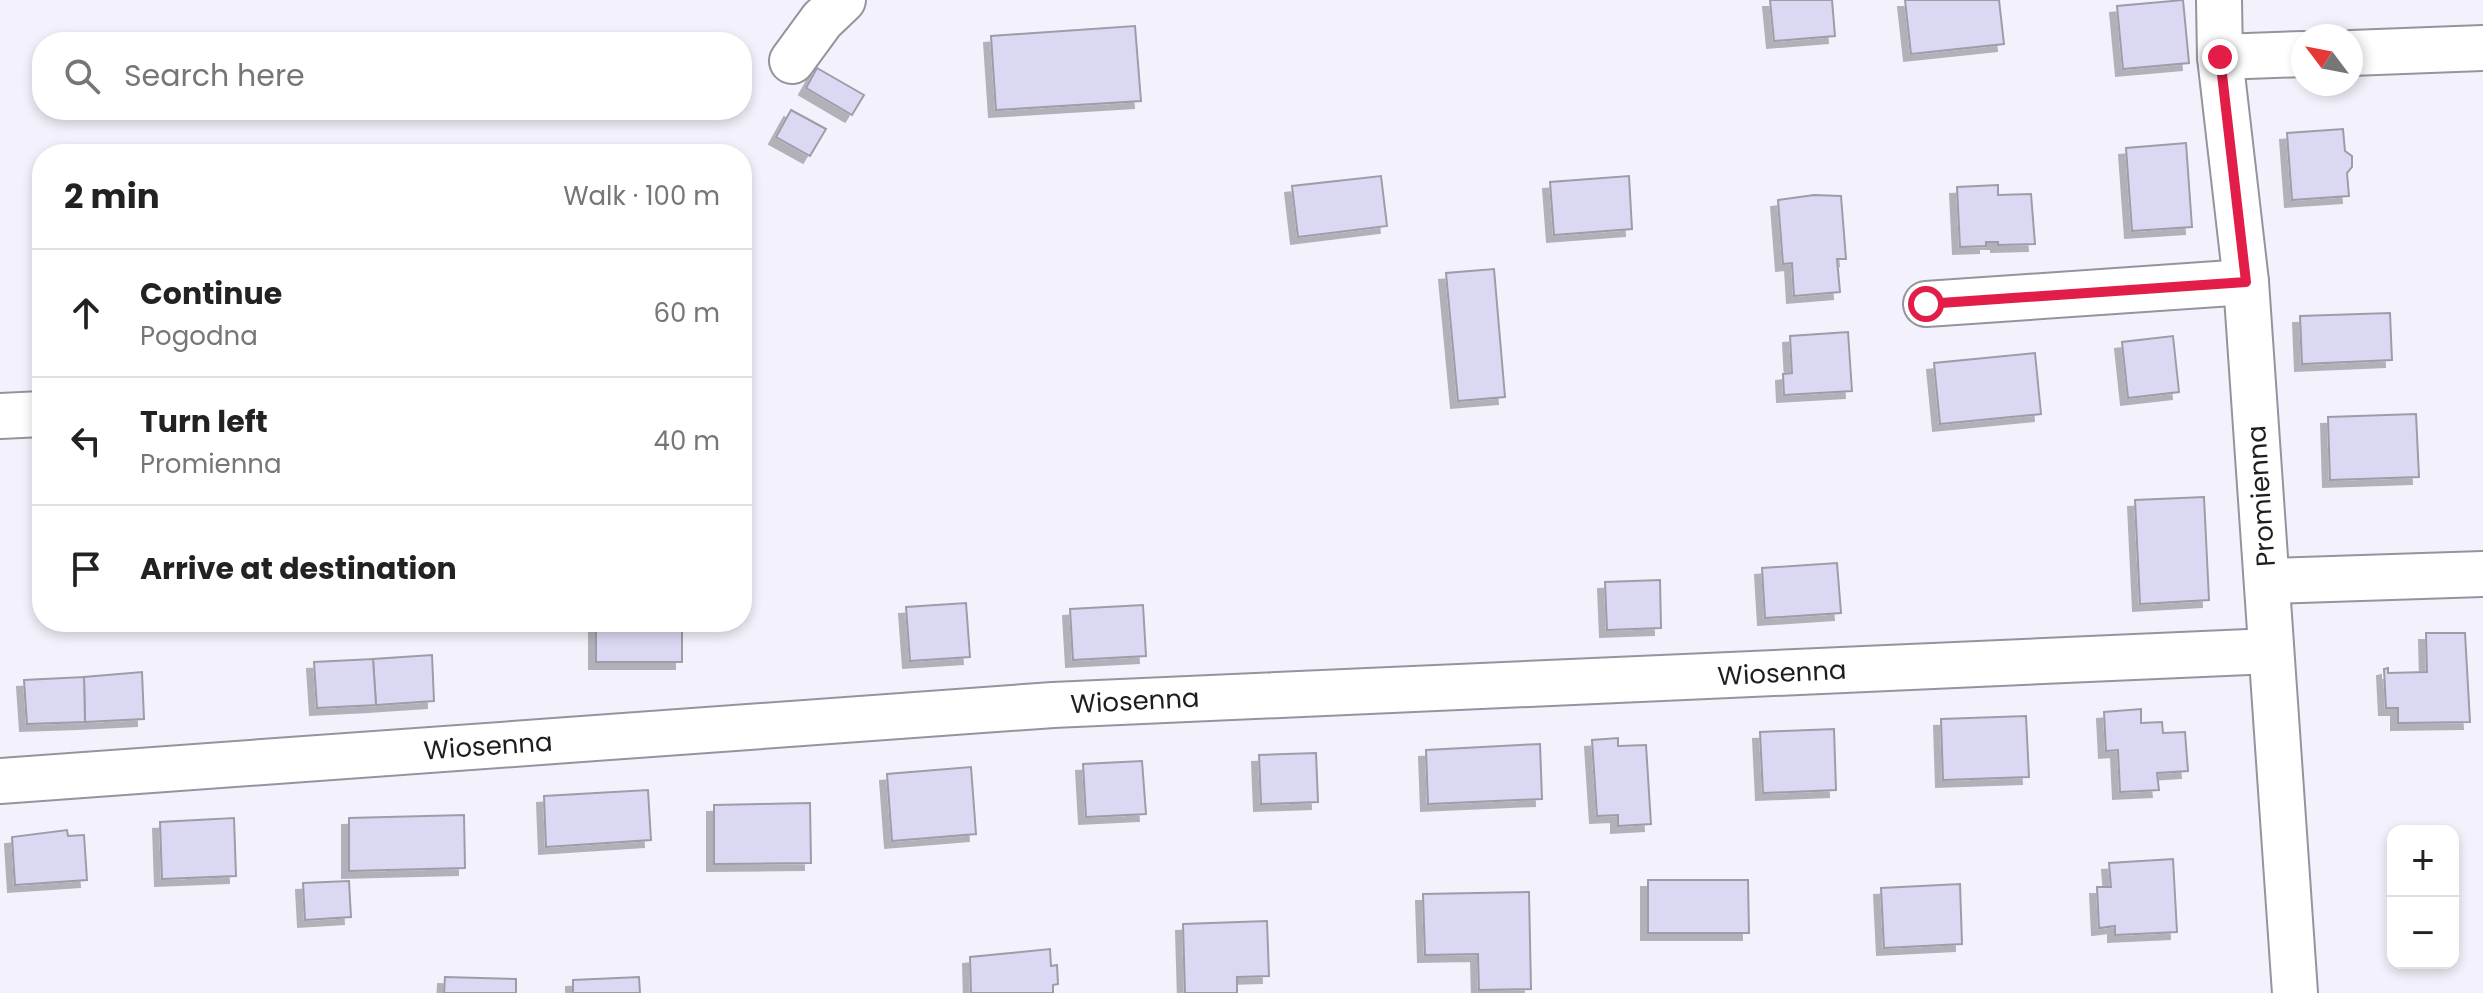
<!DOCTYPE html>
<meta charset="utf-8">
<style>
:root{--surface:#fff;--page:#f6f6f6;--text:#222;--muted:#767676;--line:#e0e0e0}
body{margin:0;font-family:Poppins,sans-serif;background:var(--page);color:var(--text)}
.controls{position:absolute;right:24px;bottom:24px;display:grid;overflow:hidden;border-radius:16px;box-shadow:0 4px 12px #0003}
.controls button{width:72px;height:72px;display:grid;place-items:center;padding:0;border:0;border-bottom:2px solid var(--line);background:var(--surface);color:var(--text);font:40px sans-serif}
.compass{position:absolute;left:2291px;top:24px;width:72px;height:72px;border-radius:50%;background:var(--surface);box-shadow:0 4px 12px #0003;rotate:302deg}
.stop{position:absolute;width:24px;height:24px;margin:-18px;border:6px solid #e11d48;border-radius:50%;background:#fff}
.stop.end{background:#e11d48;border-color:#fff;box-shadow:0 2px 8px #0008}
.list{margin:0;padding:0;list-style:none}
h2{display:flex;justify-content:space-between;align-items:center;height:104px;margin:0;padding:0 32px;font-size:34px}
h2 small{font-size:26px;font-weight:400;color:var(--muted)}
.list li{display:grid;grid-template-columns:52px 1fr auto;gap:24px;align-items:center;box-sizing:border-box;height:128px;padding:0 32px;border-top:2px solid var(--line)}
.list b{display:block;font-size:30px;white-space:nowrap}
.list p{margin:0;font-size:26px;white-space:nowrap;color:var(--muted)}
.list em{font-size:26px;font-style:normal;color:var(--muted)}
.icon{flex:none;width:44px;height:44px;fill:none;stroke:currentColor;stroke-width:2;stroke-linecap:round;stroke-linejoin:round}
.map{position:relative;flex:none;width:2483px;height:993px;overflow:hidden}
.search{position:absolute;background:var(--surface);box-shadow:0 4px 12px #0003;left:32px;top:32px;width:720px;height:88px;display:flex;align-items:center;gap:20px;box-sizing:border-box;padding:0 28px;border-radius:32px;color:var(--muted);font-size:30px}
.panel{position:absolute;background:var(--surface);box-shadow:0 4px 12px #0003;left:32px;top:144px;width:720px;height:488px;border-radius:32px}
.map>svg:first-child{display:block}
.building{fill:#dbd8f4;stroke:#9e9da7;stroke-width:2;filter:url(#shadow)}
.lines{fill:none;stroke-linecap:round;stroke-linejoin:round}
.minor-casing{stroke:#95949d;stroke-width:48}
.minor{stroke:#fff;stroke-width:44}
.route{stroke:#e11d48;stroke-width:10}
.labels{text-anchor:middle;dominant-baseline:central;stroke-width:7;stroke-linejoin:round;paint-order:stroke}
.street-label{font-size:26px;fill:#1e1e22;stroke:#fff}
</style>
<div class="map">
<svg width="2483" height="993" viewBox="0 0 2483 993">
<defs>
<filter id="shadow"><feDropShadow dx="-7" dy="7" stdDeviation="0" flood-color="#0004"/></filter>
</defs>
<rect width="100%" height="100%" fill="#f3f2fc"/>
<g class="building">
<polygon points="1770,0 1832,0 1835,36 1774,41"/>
<polygon points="1905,0 1999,0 2004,44 1911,54"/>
<polygon points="2183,0 2189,63 2123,69 2117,6"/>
<polygon points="1135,26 1141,101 996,110 991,36"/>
<polygon points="817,68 864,95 852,115 806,88"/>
<polygon points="791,110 826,129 810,156 776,137"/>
<polygon points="2343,129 2345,151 2352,156 2352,167 2347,173 2349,196 2292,200 2287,133"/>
<polygon points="2186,143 2192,227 2132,231 2126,148"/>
<polygon points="1381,176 1387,226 1298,237 1292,186"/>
<polygon points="1629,176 1632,229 1554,235 1550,182"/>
<polygon points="1998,185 1998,195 2031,194 2035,244 1998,245 1998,242 1986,242 1986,246 1960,247 1957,187"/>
<polygon points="1814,195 1841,196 1846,259 1837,259 1840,292 1794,296 1792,263 1783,264 1778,200"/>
<polygon points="1494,269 1505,397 1458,401 1446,273"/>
<polygon points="2390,313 2392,360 2302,364 2300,316"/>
<polygon points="1848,332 1852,391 1784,395 1783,374 1792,373 1790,336"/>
<polygon points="2173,336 2179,392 2128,398 2122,342"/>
<polygon points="2035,353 2041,414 1940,424 1934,363"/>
<polygon points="2416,414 2419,477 2330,480 2328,417"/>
<polygon points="2204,497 2209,600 2140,604 2135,500"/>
<polygon points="1837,563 1841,613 1765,618 1762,568"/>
<polygon points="1660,580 1661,628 1607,630 1605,582"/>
<polygon points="966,603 970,657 910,661 906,607"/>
<polygon points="1143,605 1146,656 1073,660 1070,609"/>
<rect x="596" y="622" width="86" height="40"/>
<polygon points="2426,633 2465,633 2470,722 2398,723 2398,708 2386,708 2384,669 2388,668 2388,673 2427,672"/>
<polygon points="432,655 434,701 376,705 373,659"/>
<polygon points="373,659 376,705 317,708 314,662"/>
<polygon points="142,672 144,719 85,722 84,677"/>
<polygon points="84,677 85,722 27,724 24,680"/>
<polygon points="2141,709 2141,723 2162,722 2163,733 2185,732 2188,771 2157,773 2159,790 2120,792 2118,750 2106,751 2104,712"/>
<polygon points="2026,716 2029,777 1943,780 1941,719"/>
<polygon points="1834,729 1836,790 1763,793 1760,732"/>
<polygon points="1618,738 1618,746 1646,745 1651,824 1618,826 1618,815 1597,816 1592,740"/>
<polygon points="1540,744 1542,799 1428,804 1426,750"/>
<polygon points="1316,753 1318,802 1261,804 1259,755"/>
<polygon points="1142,761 1146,814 1086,817 1083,764"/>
<polygon points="971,767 976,834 892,841 887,774"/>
<polygon points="648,790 651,840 546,847 544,796"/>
<polygon points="810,803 811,863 714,864 714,805"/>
<polygon points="464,815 465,868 349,871 349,818"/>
<polygon points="234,818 236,876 162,879 160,822"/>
<polygon points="67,830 68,836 84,835 87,880 15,885 12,837"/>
<polygon points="2173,859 2177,932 2115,935 2115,926 2099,928 2097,887 2111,887 2109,863"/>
<polygon points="1648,880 1748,880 1749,933 1648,933"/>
<polygon points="349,881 351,917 305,920 303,883"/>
<polygon points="1960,884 1962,944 1884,948 1881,888"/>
<polygon points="1529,892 1531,989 1479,990 1478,954 1425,955 1423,894"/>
<polygon points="1267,921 1269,976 1237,977 1237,993 1185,993 1183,924"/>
<polygon points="1050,949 1051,966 1057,965 1058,984 1053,985 1053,993 971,993 970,957"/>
<polygon points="445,977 516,979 516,993 444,993"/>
<polygon points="639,977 640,993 573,993 573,980"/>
</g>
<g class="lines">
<defs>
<g id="minor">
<polyline points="2219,0 2220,57 2246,282 2295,993"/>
<polyline points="2351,53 2483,48"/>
<polyline points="2220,57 2303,54"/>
<polyline points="792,61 822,20 843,0"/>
<polyline points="1926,304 2246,282"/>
<polyline points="0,416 42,414"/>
<polyline points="2268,581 2483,574"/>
<polyline points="0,781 1053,705 2271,651"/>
</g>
</defs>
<use href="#minor" class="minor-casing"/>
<use href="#minor" class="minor"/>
</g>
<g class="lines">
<polyline class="route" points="1926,304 2246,282 2220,57"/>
</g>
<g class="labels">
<g class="street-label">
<text transform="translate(2261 496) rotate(-94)">Promienna</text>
<text transform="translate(1782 673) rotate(-3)">Wiosenna</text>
<text transform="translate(1135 701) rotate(-3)">Wiosenna</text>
<text transform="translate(488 746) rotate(-4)">Wiosenna</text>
</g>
</g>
</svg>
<div class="controls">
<button>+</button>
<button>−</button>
</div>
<svg class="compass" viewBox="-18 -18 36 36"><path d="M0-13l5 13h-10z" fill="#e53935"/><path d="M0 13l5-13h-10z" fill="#767676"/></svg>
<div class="stop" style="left:1926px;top:304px"></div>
<div class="stop end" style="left:2220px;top:57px"></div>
<div class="search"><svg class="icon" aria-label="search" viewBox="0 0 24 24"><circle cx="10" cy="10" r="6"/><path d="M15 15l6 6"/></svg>Search here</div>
<section class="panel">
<h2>2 min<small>Walk · 100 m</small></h2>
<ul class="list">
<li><svg class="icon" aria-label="ahead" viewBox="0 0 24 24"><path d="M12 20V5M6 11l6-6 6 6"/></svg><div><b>Continue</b><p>Pogodna</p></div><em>60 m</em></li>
<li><svg class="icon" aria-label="left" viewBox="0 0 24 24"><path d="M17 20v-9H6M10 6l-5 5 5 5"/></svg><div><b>Turn left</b><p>Promienna</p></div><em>40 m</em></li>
<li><svg class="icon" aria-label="arrive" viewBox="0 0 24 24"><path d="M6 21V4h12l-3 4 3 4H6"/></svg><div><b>Arrive at destination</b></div></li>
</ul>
</section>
</div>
